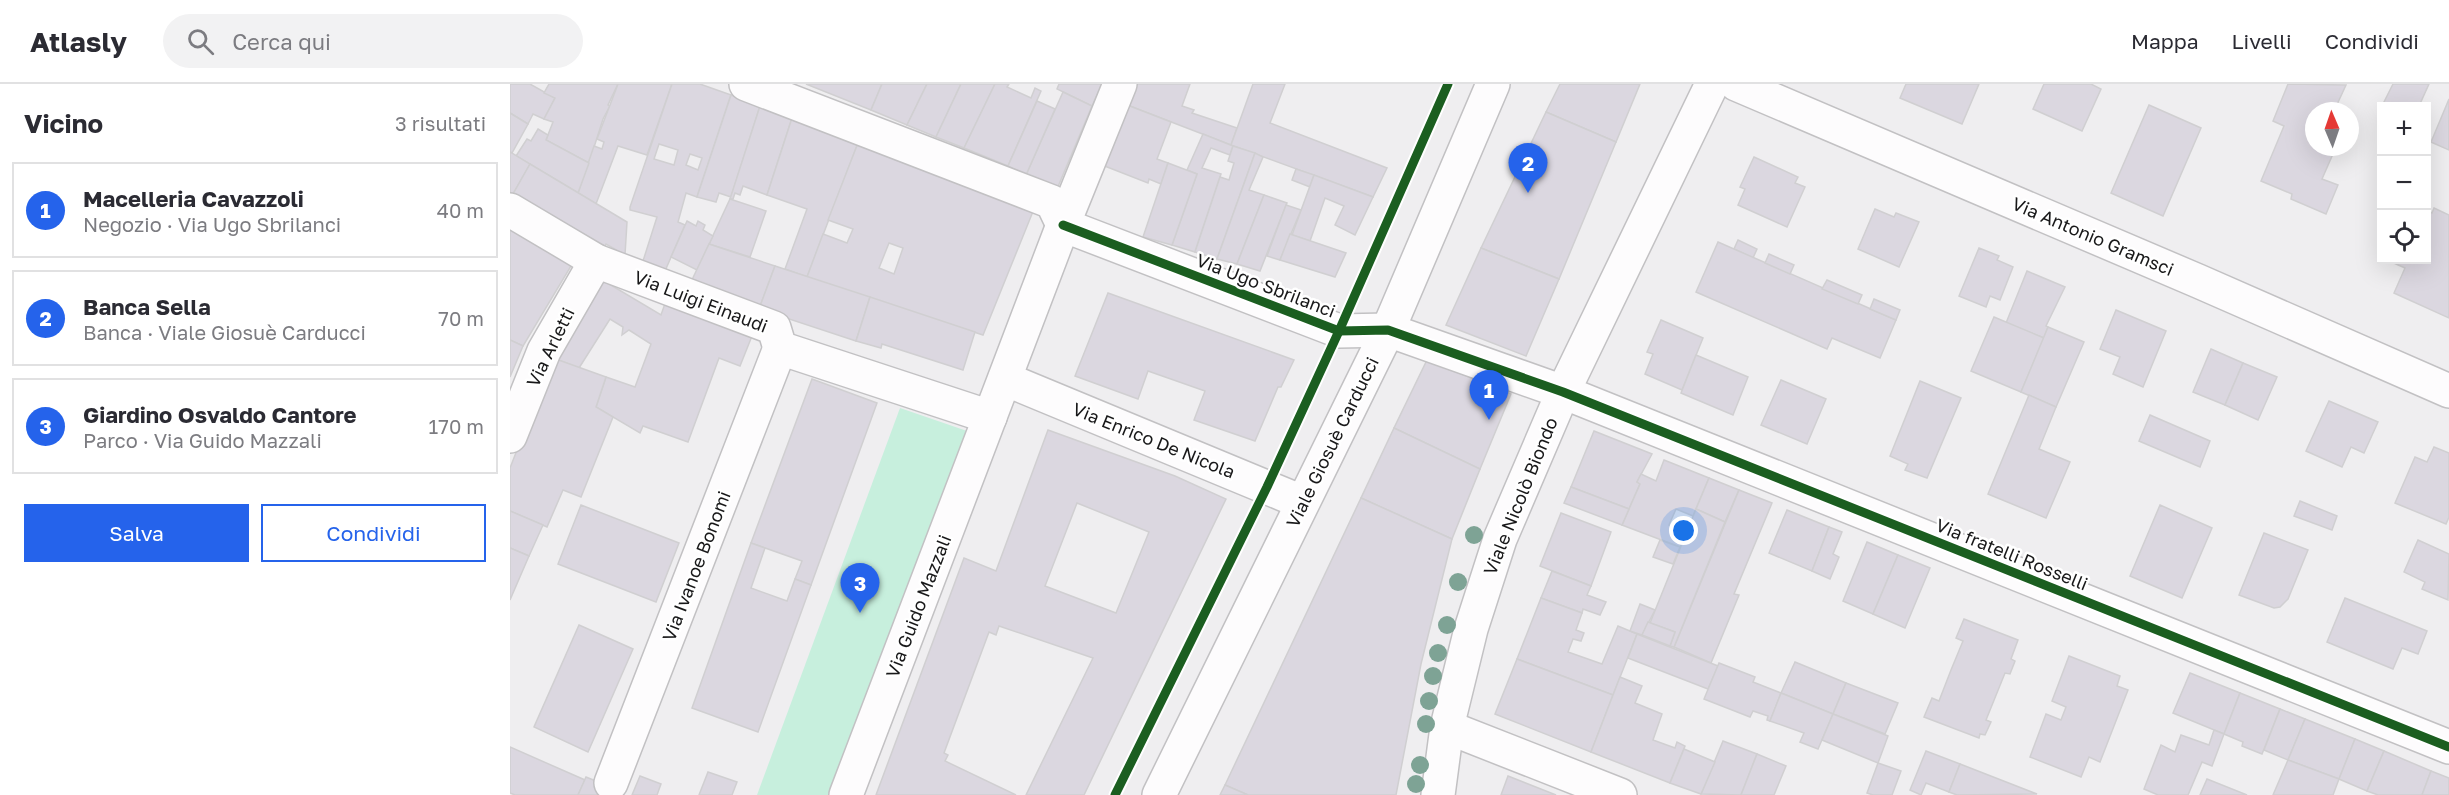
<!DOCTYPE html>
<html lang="it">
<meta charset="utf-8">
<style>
:root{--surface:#fff;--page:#f2f2f3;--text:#2b2b33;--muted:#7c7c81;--line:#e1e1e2;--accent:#2563eb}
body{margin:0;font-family:"Golos Text",sans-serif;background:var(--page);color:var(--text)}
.controls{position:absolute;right:18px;top:18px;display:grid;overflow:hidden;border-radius:0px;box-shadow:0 6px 24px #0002}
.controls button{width:54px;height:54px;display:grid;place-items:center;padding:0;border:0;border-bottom:2px solid var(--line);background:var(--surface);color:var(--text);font:30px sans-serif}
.compass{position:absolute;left:1795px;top:18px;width:54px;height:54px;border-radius:50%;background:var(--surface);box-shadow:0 6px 24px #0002;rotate:358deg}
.you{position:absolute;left:1174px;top:447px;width:21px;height:21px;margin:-15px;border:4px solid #fff;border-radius:50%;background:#1a73e8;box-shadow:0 0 0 9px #1a73e833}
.badge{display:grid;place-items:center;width:39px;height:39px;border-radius:50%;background:var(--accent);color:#fff;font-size:20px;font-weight:700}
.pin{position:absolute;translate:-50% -50px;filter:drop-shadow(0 2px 3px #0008)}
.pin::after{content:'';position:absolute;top:32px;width:21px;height:18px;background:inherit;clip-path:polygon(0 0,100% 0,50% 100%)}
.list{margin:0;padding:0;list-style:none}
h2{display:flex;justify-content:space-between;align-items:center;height:78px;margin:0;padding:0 24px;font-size:26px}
h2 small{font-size:20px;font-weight:400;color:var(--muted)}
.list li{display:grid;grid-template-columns:39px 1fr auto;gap:18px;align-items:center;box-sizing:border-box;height:96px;margin:0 12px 12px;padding:0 12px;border:2px solid var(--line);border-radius:0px}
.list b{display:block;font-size:22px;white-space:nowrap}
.list p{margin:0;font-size:20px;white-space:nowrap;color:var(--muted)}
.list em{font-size:20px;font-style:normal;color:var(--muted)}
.actions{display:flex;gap:12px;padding:18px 24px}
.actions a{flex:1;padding:14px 0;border:2px solid var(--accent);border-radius:0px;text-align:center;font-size:21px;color:var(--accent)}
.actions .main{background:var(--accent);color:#fff}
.icon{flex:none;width:33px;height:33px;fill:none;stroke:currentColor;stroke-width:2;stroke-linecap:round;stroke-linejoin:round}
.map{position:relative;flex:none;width:1939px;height:711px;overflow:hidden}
header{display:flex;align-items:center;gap:36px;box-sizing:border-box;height:84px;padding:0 30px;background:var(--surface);border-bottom:2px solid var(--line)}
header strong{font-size:28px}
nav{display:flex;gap:33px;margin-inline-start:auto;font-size:21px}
.search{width:420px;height:54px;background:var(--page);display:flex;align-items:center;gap:15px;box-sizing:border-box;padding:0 21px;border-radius:33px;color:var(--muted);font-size:22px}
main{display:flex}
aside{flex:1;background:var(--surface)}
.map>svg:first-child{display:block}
.green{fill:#c7efdd}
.building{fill:#dbd7e0;stroke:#d0cfd1;stroke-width:1.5;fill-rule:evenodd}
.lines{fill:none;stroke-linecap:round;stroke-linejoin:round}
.street-casing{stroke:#c2c1c3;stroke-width:36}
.secondary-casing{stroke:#c2c1c3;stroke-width:36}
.street{stroke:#fdfcfd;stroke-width:33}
.secondary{stroke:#fdfcfd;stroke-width:33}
.cycleway-casing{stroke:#fff;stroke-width:13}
.cycleway{stroke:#1b5e20;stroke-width:9}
.tree{fill:#7ea395}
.labels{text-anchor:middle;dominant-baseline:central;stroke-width:5;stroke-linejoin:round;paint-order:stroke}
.street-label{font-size:18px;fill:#181819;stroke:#fff}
</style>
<header>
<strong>Atlasly</strong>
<div class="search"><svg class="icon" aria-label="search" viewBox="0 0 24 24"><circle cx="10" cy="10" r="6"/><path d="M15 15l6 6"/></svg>Cerca qui</div>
<nav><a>Mappa</a><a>Livelli</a><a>Condividi</a></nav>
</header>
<main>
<aside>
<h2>Vicino<small>3 risultati</small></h2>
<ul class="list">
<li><span class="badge">1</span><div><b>Macelleria Cavazzoli</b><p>Negozio · Via Ugo Sbrilanci</p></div><em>40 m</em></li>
<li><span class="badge">2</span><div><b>Banca Sella</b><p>Banca · Viale Giosuè Carducci</p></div><em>70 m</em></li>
<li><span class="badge">3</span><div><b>Giardino Osvaldo Cantore</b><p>Parco · Via Guido Mazzali</p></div><em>170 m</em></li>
</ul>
<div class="actions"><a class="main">Salva</a><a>Condividi</a></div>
</aside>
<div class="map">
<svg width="1939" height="711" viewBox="0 0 1939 711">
<rect width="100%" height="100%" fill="#efeef0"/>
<polygon class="green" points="390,324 457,347 318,711 247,711"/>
<g class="building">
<polygon points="0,0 20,0 45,14 34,35 23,30 18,40 0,29"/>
<polygon points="39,0 108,0 98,21 100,22 93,35 79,79 36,56 43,38 34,35 45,14 34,9"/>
<polygon points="108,0 162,0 137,71 108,62 86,120 68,109 84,62 92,65 94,58 87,55"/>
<path d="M162,0H190L221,11L187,113L176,109L168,138L175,141L155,187L133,177L147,133L120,126V123ZM149,60L168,66L164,81L144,75ZM180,70L192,74L188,86L176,81Z"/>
<polygon points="296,0 372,0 361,26"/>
<polygon points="372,0 417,0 397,41 361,26"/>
<polygon points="417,0 451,0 426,53 397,41"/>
<polygon points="451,0 485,0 454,64 426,53"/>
<polygon points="485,0 499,0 497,3 521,14 525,4 531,7 498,82 454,64"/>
<polygon points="549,0 592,0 582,22 547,5"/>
<polygon points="620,0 680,0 672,22 684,26 682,29 727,44 721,61 612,19"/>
<polygon points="743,0 775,0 760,39 877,84 863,113 721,61"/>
<polygon points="1050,0 1130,0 1106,58 1036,28"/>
<polygon points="1396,0 1469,0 1452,40 1390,14"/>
<polygon points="1534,0 1581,0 1591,5 1572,47 1523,25"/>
<polygon points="1778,0 1836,1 1824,27 1804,27 1804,63 1826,63 1812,95 1828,101 1816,130 1781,115 1782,110 1751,97 1774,42 1763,37"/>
<polygon points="1883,0 1919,0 1909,22 1872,22"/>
<polygon points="553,8 582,22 547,105 516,91"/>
<polygon points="221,11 250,22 221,113 209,109 206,118 187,113"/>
<polygon points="1939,15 1939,66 1921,58"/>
<polygon points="527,17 545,25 516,91 498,82"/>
<polygon points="612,19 661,38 647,75 658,79 651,100 639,95 638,99 587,79"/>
<polygon points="1639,21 1691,44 1653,132 1601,109"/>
<polygon points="250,22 282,34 257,111 233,102 230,111 225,109 223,115 220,115"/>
<polygon points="1036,28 1106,58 1049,195 971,164"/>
<polygon points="0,29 18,40 2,69 0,68"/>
<polygon points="282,34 348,59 297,193 275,185 297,125 257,111"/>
<polygon points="28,45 38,51 36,56 79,79 68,109 6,72 17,55 21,57"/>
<polygon points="693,50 723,62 720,71 701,64 692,84 711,90 685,168 662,161 687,90 677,86"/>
<path d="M348,59L524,125L473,251L297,193L313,150L337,159L343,145L318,136ZM379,159L393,164L384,190L369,184Z"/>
<polygon points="723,62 745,69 707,175 685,168 710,93 719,96 724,79 718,77"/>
<polygon points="0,68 20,80 3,110 0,108"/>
<polygon points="745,69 753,73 739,106 754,111 727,180 707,175"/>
<polygon points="1244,73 1288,93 1285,99 1295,103 1277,143 1228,121 1235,105 1230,103"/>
<polygon points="658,79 687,90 662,161 633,153"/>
<polygon points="20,80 117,138 115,171 96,160 95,162 3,110"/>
<polygon points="786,85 804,91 800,103 782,96"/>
<polygon points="804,91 863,113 845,151 825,141 834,122 815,114 800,157 782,151"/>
<polygon points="754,111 777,119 750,187 727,180"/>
<polygon points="220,115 256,127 240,173 199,160"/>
<polygon points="776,121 791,126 770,176 757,172"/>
<polygon points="1924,124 1939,131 1939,234 1884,209 1895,184 1877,176 1916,176 1916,126 1922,129"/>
<polygon points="1365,125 1384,133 1386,129 1409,138 1389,183 1348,165"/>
<polygon points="177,137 186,142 188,137 195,141 193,146 203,152 187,186 161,173"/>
<polygon points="0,138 64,177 13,262 0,256"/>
<polygon points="780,150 836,169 825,193 770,176"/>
<polygon points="1228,156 1247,165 1243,174 1224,165"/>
<polygon points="1208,158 1386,236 1370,274 1322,254 1317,265 1186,208"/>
<polygon points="199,160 265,182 249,225 180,200"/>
<polygon points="971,164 1049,195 1016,272 936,241"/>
<polygon points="1469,164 1489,172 1487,176 1503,183 1490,216 1480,212 1476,223 1449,212"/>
<polygon points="1259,170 1284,181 1280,190 1255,179"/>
<polygon points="265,182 360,213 346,257 249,225"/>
<polygon points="1517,187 1555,203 1536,242 1538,243 1534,254 1496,239"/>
<polygon points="89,194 151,231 157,214 244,247 230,282 209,274 178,358 133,342 130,349 86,323 96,293 125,303 141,260 119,246 112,251 113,243 100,235 69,284 43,274"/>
<polygon points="1317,196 1352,211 1348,220 1312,205"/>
<polygon points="598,209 784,276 771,303 768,303 745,357 684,336 695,307 638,287 628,315 565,292"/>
<polygon points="360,213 465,248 453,286 372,260 371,264 346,257"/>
<polygon points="1364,215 1390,226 1386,236 1360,225"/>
<polygon points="1606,226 1656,247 1633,303 1603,290 1610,273 1590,265"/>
<polygon points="1484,233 1534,254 1511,308 1461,287"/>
<polygon points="1151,236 1193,254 1172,306 1135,290 1143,270 1137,268"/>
<polygon points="1538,243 1574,258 1546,323 1511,308"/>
<polygon points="0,256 13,262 0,293"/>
<polygon points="1701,265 1733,279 1715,321 1683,308"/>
<polygon points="1186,271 1238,293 1223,331 1171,309"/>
<polygon points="43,274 96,293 86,323 103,333 71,413 53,406 37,443 0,427 0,384"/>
<polygon points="917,276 1001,310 970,385 884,344"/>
<polygon points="1733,279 1767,293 1748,336 1715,321"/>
<polygon points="302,295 367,319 301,501 285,495 292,477 241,459"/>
<polygon points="1271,296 1316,315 1297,360 1251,341"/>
<polygon points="1410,297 1451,314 1417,394 1395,386 1398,380 1380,372"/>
<polygon points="1519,311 1546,323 1529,365 1560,378 1536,434 1478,410"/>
<polygon points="1819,317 1868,338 1854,369 1841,363 1832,383 1796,367"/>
<polygon points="1640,331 1700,357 1690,383 1629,357"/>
<polygon points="884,344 970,385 942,455 851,414"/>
<path d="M538,346L665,392L716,415L574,711H516L583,574L489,542L486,551L479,548L434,669L438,671L435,677L506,711H366L454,474L486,487ZM567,419L639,448L606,529L535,502Z"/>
<polygon points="1084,347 1142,370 1127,398 1130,400 1119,425 1061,403"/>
<polygon points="1924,363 1939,369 1939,433 1936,440 1885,419 1905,373 1917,378"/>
<polygon points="1154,376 1199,394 1183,432 1166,425 1159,441 1176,448 1170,463 1112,441 1130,400 1127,398 1131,390 1146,397"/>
<polygon points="1199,394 1229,406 1215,438 1186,425"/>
<polygon points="1061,403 1119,425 1112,441 1054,419"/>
<polygon points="1229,406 1262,419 1224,510 1229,511 1201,579 1164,563"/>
<polygon points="851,414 942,455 911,580 886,711 738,711 715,701"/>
<polygon points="1790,417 1827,432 1822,446 1784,432"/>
<polygon points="71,421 169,459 146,518 48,480"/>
<polygon points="1650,421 1702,444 1672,514 1620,492"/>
<polygon points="1186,425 1215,438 1164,563 1160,562 1165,548 1140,539"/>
<polygon points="1277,426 1319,443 1302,487 1259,469"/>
<polygon points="0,427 33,441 19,472 0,464"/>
<polygon points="1051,429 1101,448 1081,502 1030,482"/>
<polygon points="1319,443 1332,448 1323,470 1329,473 1320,495 1302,487"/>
<polygon points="1754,449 1798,466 1778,515 1770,523 1764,524 1729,511"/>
<polygon points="1150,456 1170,463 1163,480 1143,473"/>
<polygon points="1908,456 1939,470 1938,516 1912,505 1915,498 1894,488"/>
<polygon points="1357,458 1388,471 1363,530 1333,517"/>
<polygon points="241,459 255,464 241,504 277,517 285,495 301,501 248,648 182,624"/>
<polygon points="0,464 19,472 0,516"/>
<polygon points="1388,471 1420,484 1395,544 1363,530"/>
<polygon points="1042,487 1081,502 1077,511 1096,518 1090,531 1073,525 1072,529 1031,514"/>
<polygon points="1031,514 1072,529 1066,546 1074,549 1071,557 1063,555 1058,568 1092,580 1108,542 1127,550 1103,611 1007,575"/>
<polygon points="1835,514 1917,547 1908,570 1892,564 1883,585 1817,558"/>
<polygon points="1130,520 1145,526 1132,551 1120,547"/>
<polygon points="1454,535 1508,556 1501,575 1505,577 1500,590 1495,589 1476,636 1481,638 1475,651 1470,650 1469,654 1414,633 1422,614 1429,617 1441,586 1453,557 1446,554"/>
<polygon points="1138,538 1165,548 1160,562 1132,551"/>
<polygon points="69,541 123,565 78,668 24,643"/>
<polygon points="1127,550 1208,582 1198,605 1118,574"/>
<polygon points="1559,572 1610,592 1607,602 1618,606 1590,678 1579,673 1571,693 1520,673 1536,630 1551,636 1556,623 1542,617"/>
<polygon points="1007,575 1103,611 1081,668 985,630"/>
<polygon points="1285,578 1336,599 1323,630 1271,609"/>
<polygon points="1209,579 1245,593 1243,598 1271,609 1260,637 1257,636 1258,632 1243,627 1240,633 1194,615"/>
<polygon points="1680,589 1730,609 1714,650 1663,629"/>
<polygon points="1110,593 1132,602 1125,619 1152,630 1143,656 1165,664 1167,658 1175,662 1160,699 1081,668"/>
<polygon points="1336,599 1388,619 1375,650 1323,630"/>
<polygon points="1271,609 1323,630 1308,665 1290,658 1294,649 1260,637"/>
<polygon points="1730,609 1770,625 1752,670 1732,662 1733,658 1714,650"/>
<polygon points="1770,625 1795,635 1778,676 1754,666"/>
<polygon points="1323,630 1378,652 1368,679 1312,656"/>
<polygon points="1795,635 1845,655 1829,695 1778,676"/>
<polygon points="1704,646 1714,650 1702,682 1692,678 1678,711 1648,711 1634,705 1651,661 1665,668 1671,651 1699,661"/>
<polygon points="1845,655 1874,667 1857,707 1829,695"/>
<polygon points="1213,657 1247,670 1231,711 1191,710"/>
<polygon points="0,663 75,696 68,711 5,711 0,709"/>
<polygon points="1174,665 1205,678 1191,710 1160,699"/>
<polygon points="1416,667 1450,680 1439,708 1416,699 1411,711 1400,706"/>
<polygon points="1874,667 1921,687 1912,711 1868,711 1857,707"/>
<polygon points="1247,670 1276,682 1264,711 1231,711"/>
<polygon points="1778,676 1829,695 1823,711 1763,711"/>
<polygon points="1368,679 1391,687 1382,711 1363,711 1357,709"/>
<polygon points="1450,680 1527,710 1447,711 1439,708"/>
<polygon points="1921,687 1939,694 1939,711 1912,711"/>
<polygon points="198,688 227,698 222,711 189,711"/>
<polygon points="130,692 151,700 147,711 122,711"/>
<polygon points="998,692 1046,711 991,711"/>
<polygon points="76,693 103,704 100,711 68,711"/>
<polygon points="1697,695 1737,711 1690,711"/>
<polygon points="715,701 738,711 710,711"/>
</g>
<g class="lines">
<defs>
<g id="street">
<polyline points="236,0 542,118 553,141 829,247 878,246 1053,308 1939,663"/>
<polyline points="1226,0 1688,197 1939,307"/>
<polyline points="0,126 86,177 264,244 270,264 480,333"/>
<polyline points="495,295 792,418"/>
<polyline points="0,352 34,267 86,177"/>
<polyline points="937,643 1110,711"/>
<polyline points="101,699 270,264"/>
<polyline points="336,711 553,141 610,0"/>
</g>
<g id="secondary">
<polyline points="649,711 878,246 983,0"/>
<polyline points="928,711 937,643 961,545 990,455 1053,308 1202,0"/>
</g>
</defs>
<use href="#street" class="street-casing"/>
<use href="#secondary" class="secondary-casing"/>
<use href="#street" class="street"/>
<use href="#secondary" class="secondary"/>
<defs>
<g id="cycleway">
<polyline points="553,141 829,247 878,246 1053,308 1939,663"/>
<polyline points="605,711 757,403 829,247 938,0"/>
</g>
</defs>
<use href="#cycleway" class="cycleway-casing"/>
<use href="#cycleway" class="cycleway"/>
</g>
<g class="tree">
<circle cx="964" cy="451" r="9"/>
<circle cx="948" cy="498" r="9"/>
<circle cx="937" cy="541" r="9"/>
<circle cx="928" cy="569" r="9"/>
<circle cx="923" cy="592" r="9"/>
<circle cx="919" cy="617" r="9"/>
<circle cx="916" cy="640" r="9"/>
<circle cx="910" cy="681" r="9"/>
<circle cx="906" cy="700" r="9"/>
</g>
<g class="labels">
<g class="street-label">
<text transform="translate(1583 152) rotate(23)">Via Antonio Gramsci</text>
<text transform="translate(756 201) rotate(21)">Via Ugo Sbrilanci</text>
<text transform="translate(191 217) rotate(21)">Via Luigi Einaudi</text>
<text transform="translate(40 263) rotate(-64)">Via Arletti</text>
<text transform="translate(644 356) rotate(22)">Via Enrico De Nicola</text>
<text transform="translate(822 358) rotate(-64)">Viale Giosuè Carducci</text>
<text transform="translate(1010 412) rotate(-68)">Viale Nicolò Biondo</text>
<text transform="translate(1502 470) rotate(22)">Via fratelli Rosselli</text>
<text transform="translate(186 482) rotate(-69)">Via Ivanoe Bonomi</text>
<text transform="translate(408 522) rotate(-69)">Via Guido Mazzali</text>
</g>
</g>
</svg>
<div class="controls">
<button>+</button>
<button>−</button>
<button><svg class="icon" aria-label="locate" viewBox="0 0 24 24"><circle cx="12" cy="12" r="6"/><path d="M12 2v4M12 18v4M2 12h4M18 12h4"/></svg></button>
</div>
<svg class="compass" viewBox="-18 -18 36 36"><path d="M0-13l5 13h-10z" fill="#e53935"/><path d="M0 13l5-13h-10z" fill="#7c7c81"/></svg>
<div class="you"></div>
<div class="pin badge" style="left:979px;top:336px">1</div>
<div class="pin badge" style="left:1018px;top:109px">2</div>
<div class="pin badge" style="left:350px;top:529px">3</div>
</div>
</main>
